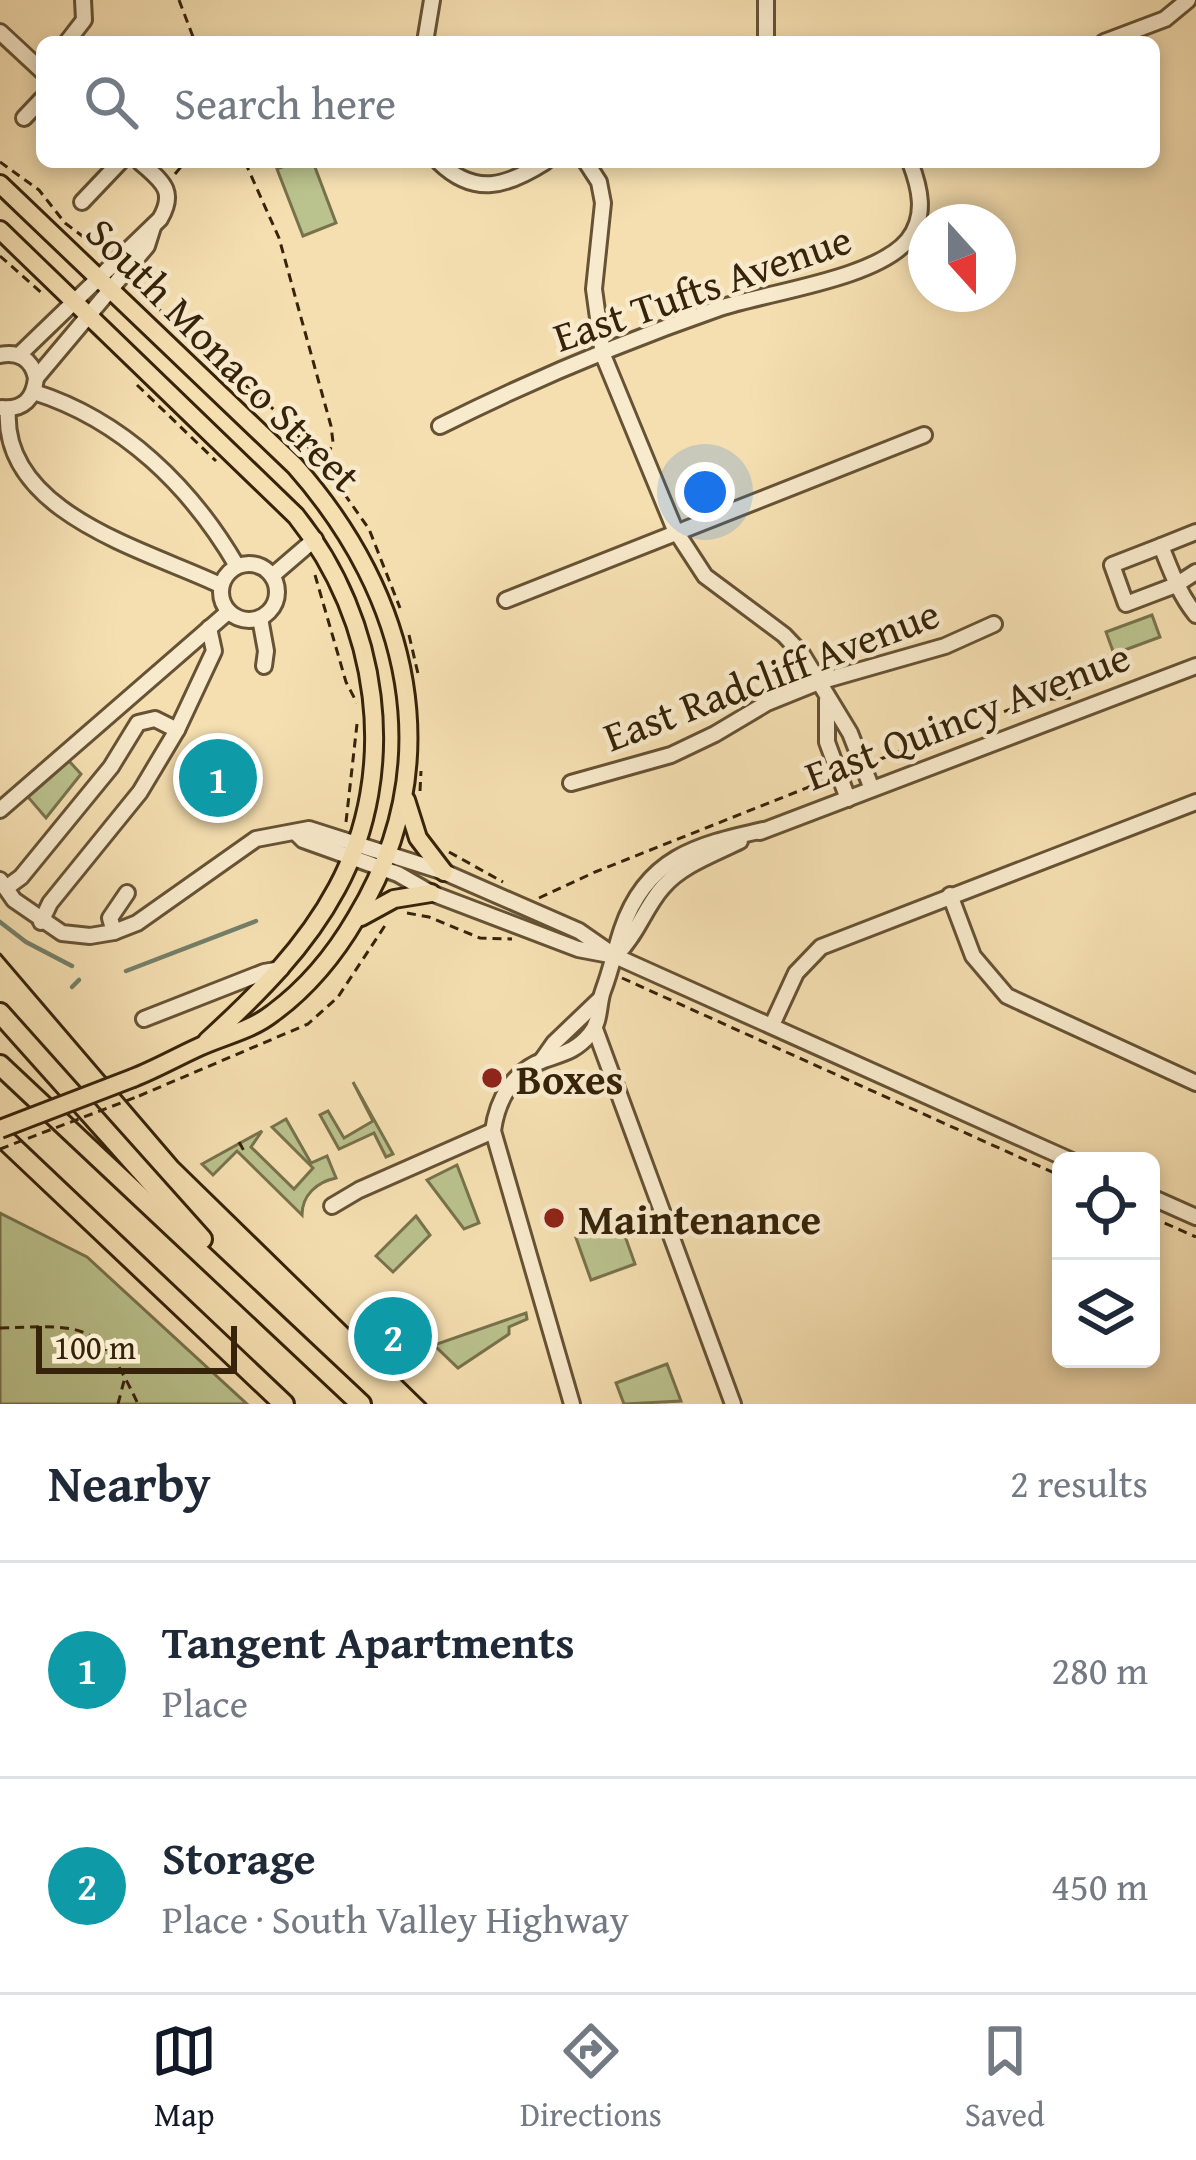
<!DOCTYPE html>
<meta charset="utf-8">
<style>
:root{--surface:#fff;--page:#f6f6f7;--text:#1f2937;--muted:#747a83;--line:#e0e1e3;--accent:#111827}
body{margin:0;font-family:"Gentium Book Plus",serif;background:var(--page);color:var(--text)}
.controls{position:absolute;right:36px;bottom:36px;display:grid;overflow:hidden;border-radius:18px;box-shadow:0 6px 18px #0003}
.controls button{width:108px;height:108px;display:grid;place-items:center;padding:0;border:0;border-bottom:3px solid var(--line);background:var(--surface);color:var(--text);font:60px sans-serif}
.compass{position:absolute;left:908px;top:204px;width:108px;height:108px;border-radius:50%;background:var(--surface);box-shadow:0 6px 18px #0003;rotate:159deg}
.scale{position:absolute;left:36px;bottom:30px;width:201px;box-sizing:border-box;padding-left:12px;border:6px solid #36230a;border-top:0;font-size:33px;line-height:42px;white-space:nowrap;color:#36230a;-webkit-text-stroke:9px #f8eacc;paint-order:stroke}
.you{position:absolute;left:705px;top:492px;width:42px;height:42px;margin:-30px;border:9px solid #fff;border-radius:50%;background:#1a73e8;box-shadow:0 0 0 18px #1a73e833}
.badge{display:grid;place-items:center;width:78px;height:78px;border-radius:50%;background:var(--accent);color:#fff;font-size:39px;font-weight:700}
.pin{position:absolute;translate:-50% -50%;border:6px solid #fff;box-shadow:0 3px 12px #0006}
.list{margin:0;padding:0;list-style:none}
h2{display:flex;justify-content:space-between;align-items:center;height:156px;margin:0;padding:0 48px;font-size:51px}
h2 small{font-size:39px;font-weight:400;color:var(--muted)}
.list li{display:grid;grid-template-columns:78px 1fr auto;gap:36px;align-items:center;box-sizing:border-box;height:216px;padding:0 48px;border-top:3px solid var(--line)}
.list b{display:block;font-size:45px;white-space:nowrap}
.list p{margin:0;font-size:39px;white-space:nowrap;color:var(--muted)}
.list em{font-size:39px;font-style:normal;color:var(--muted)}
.icon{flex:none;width:66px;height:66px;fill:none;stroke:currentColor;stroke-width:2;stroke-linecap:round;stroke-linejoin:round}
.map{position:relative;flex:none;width:1196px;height:1404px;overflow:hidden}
.search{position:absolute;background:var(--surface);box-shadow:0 6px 18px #0003;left:36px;right:36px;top:36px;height:132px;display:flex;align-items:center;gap:30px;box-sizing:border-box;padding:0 42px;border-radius:18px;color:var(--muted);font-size:45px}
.sheet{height:588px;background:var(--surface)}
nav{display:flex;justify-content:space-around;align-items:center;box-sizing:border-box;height:168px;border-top:3px solid var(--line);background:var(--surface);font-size:33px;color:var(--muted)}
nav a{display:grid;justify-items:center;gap:6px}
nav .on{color:var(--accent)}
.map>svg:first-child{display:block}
.green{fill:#bac28d;stroke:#78724c;stroke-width:3}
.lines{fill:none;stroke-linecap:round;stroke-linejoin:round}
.stream{stroke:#747f69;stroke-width:4.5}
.minor-casing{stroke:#665234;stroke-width:20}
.major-casing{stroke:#36230a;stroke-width:22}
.highway-casing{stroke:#36230a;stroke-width:24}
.path{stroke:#36230a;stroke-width:3;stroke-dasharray:9 6;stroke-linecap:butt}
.minor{stroke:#f8eacc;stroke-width:14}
.major{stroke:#f5dfb1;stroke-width:16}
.highway{stroke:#f5dfb1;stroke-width:18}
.tram{stroke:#36230a;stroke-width:3}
.major-bridge-casing{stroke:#36230a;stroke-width:22;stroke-linecap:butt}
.path-bridge{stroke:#36230a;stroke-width:3;stroke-dasharray:9 6;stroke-linecap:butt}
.major-bridge{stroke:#f5dfb1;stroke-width:16}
.poi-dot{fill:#8f2418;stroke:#f8eacc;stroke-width:4.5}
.labels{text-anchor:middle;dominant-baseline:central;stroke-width:9;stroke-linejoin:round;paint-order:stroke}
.street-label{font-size:42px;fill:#36230a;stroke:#f8eacc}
.poi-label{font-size:42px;font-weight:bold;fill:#36230a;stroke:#f8eacc;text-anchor:start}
</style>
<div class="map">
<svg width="1196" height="1404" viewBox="0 0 1196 1404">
<rect width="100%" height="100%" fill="#f5dfb1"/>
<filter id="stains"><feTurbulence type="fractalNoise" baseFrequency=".00167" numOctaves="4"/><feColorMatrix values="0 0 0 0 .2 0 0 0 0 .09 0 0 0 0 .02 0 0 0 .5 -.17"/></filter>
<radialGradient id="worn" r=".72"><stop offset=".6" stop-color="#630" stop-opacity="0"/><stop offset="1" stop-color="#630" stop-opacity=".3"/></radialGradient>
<g class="green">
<polygon points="294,162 313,162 336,223 303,236 277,169"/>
<polygon points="1152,615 1160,637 1114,654 1106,632"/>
<polygon points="69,761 81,774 46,818 28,797"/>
<polygon points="353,1082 393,1154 386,1157 374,1133 339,1149 320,1115 328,1111 344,1138 373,1121"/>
<path d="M286,1119L311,1163L327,1156L336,1178C317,1182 302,1195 302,1215L237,1151L213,1175L202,1164L262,1131L251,1147L294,1189L313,1168L272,1127Z"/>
<polygon points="457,1165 479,1223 464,1229 427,1180"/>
<polygon points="0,1213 87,1257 247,1404 0,1404"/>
<polygon points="416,1216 430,1235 393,1272 376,1256"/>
<polygon points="620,1222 635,1264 591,1280 576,1238"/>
<polygon points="526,1313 527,1319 509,1327 509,1334 458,1368 434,1345"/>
<polygon points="667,1364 681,1401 624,1404 616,1383"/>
</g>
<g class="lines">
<g class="stream">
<polyline points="0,922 26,942 72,966"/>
<polyline points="126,971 256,921"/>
<polyline points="72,987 79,980"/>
</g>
<defs>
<g id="minor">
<polyline points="0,32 42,71"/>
<polyline points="67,42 84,20 83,0"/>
<polyline points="425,42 432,0"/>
<polyline points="766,42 766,0"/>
<polyline points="1104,42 1165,19 1188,0"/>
<polyline points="24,118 42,99"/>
<path d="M439,162C475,197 507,186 545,162"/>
<polyline points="586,162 599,182 603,203 594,289 603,355 675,530 705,576 784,635 802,654 850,733 872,789"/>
<polyline points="82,202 120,162"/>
<path d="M0,355C18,351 32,359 36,378C34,398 24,410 2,408"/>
<path d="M19,355L160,219C177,190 161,181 140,162"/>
<polyline points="36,378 147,246 153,227"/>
<path d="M34,392C123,420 191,487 237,566"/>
<path d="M8,409C0,514 150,551 220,585"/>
<path d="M440,426C530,381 625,341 720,308C768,292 876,279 908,240C927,216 920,188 910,162"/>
<polyline points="1161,546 1196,532"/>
<circle cx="249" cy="592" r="28"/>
<path d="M1196,572L1176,585L1126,604L1112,565L1161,546C1171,571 1179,594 1196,615"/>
<polyline points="272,576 315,539"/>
<polyline points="506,600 924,435"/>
<polyline points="260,618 266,651 264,666"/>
<polyline points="827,700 827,742 848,799"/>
<polyline points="177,730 214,651 209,628"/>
<polyline points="571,783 671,755 715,734 767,703 819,682 945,646 994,624"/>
<polyline points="0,810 228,612"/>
<polyline points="295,832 303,840 398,874 431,893 578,949 615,956 1072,1161"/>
<polyline points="760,832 1196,666"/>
<polyline points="0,880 14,900 62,933 90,936 114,932 137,923 256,839 309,829 444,872 579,931 615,956"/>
<polyline points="6,888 21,877 111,767 138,723 155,719 177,730 140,792 50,903 41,922"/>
<polyline points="950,895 973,956 1007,996 1196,1083"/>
<polyline points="114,932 110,918 127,893"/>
<path d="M618,953C638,933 645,907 663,887C682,865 714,854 740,841"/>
<polyline points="144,1019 264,972 281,969"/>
<polyline points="772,1025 796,973 821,947 1196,802"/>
<polyline points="595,1029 733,1404"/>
<polyline points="542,1060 554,1043 600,999"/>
<polyline points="1151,1197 1196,1217"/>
<polyline points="332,1206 359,1190 493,1131"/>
<path d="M572,1404L493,1131C497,1100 513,1071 544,1060C564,1053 576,1051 590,1034C601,1021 598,1005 603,991C611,970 615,950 622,929C646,858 696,845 763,830"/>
</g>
<g id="major">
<path d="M0,184L295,466C410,596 450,762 356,918C335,954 307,988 273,1013C250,1031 225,1035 199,1047C177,1057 156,1069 133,1078"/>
<path d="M0,230L296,516C379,620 401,769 337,888C305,948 257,995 207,1041"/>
<polyline points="406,800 418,838 444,872"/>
<polyline points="361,917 394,899 431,893"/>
</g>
<g id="highway">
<polyline points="0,1013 202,1239"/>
<polyline points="0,1065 361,1404"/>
<polyline points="0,1135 284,1404"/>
</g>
</defs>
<use href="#minor" class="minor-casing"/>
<use href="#major" class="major-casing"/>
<use href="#highway" class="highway-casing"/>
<g class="path">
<polyline points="179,0 195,42"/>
<polyline points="0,162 39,190 65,223 106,254"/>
<polyline points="245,162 279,238 331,426 333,442 325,463"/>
<polyline points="175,174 185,162"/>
<polyline points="0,256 43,294"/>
<polyline points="136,280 164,315 279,414 324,465 369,529 400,608"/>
<polyline points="137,385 216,461"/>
<polyline points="315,575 346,682 357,703"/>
<polyline points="409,635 419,678"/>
<polyline points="878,760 1034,700 1073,698"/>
<polyline points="420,791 421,771"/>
<polyline points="346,822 357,724"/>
<polyline points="449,852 503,882"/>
<polyline points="539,898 595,872 824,781"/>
<polyline points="407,913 429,917 480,938 512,939"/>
<polyline points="622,978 1061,1176"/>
<polyline points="139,1096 308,1024 338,997 388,921"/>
<polyline points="239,1142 244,1151"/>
<polyline points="1151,1217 1196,1237"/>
<path d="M0,1328C86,1325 99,1321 138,1404"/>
<polyline points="118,1404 125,1377"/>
</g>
<use href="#minor" class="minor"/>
<use href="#major" class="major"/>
<use href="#highway" class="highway"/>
<polyline class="tram" points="0,954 178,1162 426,1404"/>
<defs>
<polyline id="major-bridge" points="0,1129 133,1078"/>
</defs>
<use href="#major-bridge" class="major-bridge-casing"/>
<polyline class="path-bridge" points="0,1149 139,1096"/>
<use href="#major-bridge" class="major-bridge"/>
</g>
<g class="poi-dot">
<circle cx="492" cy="1078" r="12"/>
<circle cx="554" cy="1218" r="12"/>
</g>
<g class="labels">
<g class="street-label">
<text transform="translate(702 287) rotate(-19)">East Tufts Avenue</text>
<text transform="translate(224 354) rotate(45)">South Monaco Street</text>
<text transform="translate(771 674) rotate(-21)">East Radcliff Avenue</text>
<text transform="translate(967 715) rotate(-21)">East Quincy Avenue</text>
</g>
<g class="poi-label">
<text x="516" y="1078">Boxes</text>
<text x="578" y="1218">Maintenance</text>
</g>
</g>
<rect width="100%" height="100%" filter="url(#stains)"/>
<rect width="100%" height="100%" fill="url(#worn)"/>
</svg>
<div class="controls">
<button><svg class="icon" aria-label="locate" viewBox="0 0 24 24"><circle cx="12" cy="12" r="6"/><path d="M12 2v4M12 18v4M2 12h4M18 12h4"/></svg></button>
<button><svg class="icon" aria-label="layers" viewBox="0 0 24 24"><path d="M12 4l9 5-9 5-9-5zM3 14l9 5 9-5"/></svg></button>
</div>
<svg class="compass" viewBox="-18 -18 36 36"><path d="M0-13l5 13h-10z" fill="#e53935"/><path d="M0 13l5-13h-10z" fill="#747a83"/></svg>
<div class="scale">100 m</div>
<div class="you"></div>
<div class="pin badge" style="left:218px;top:778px;background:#0f9aa8">1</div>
<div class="pin badge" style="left:393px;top:1336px;background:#0f9aa8">2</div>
<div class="search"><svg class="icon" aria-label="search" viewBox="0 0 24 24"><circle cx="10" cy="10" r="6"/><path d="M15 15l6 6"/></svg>Search here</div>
</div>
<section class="sheet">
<h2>Nearby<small>2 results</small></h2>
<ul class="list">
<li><span class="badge" style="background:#0f9aa8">1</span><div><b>Tangent Apartments</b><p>Place</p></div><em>280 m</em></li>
<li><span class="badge" style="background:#0f9aa8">2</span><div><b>Storage</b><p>Place · South Valley Highway</p></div><em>450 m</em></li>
</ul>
</section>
<nav>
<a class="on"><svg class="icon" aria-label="map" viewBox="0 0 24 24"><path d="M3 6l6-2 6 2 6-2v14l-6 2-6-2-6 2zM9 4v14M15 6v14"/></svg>Map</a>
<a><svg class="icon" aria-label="directions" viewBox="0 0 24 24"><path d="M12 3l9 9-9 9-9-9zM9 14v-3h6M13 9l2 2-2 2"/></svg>Directions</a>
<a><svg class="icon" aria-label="saved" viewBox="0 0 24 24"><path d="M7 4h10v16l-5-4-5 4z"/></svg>Saved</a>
</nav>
